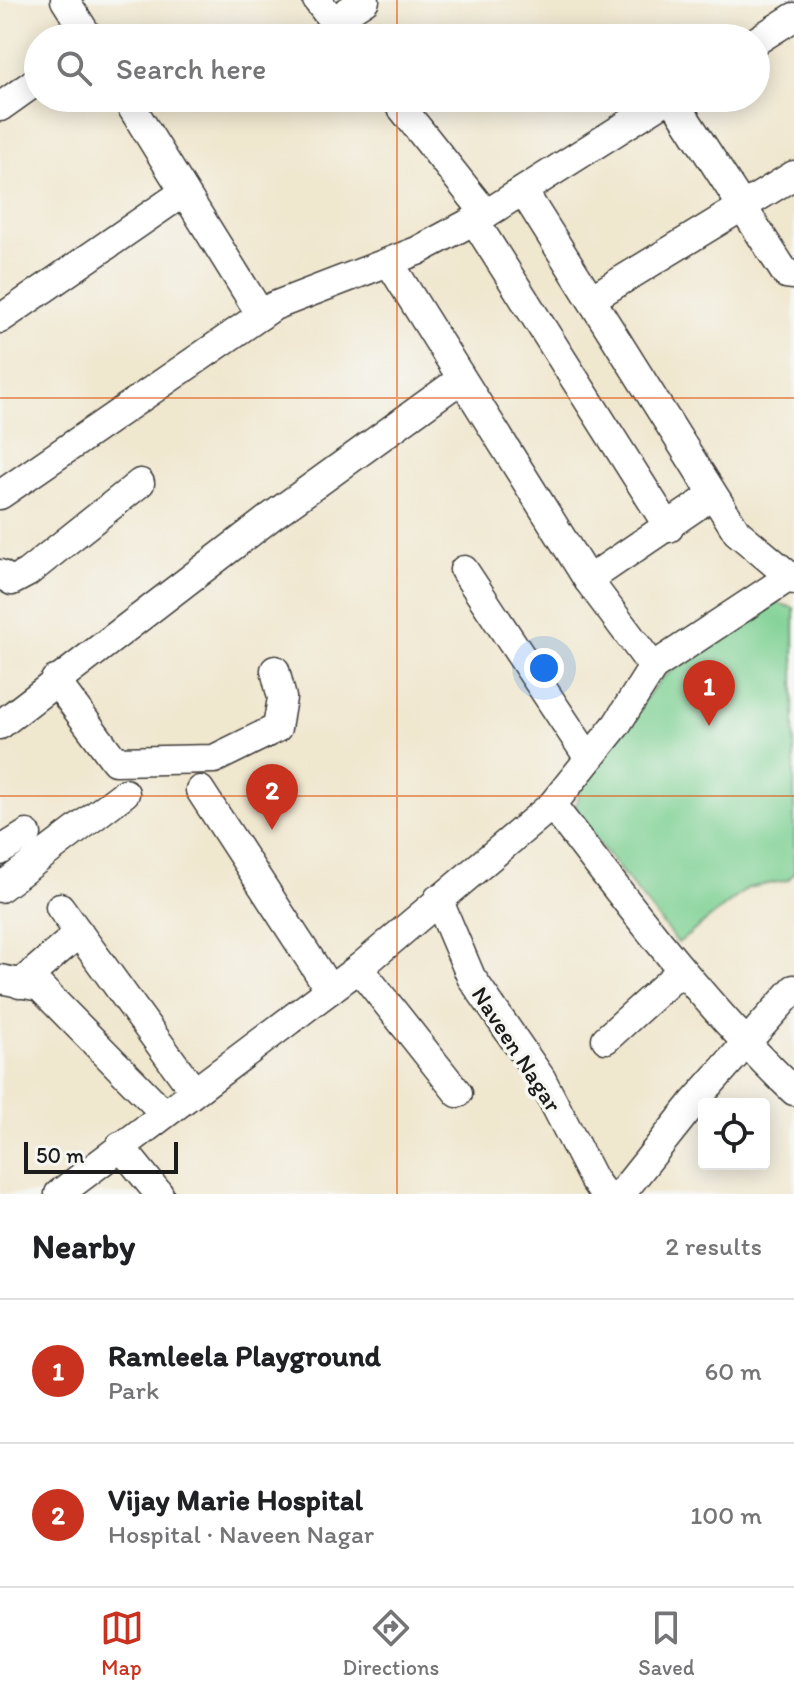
<!DOCTYPE html>
<meta charset="utf-8">
<style>
:root{--surface:#fff;--page:#f2f2f2;--text:#202124;--muted:#757577;--line:#e0e0e0;--accent:#c8321e}
body{margin:0;font-family:Itim,sans-serif;background:var(--page);color:var(--text)}
.controls{position:absolute;right:24px;bottom:24px;display:grid;overflow:hidden;border-radius:8px;box-shadow:0 4px 20px #0003}
.controls button{width:72px;height:72px;display:grid;place-items:center;padding:0;border:0;border-bottom:2px solid var(--line);background:var(--surface);color:var(--text);font:40px sans-serif}
.scale{position:absolute;left:24px;bottom:20px;width:154px;box-sizing:border-box;padding-left:8px;border:4px solid #1c1c1c;border-top:0;font-size:22px;line-height:28px;white-space:nowrap;color:#1c1c1c;-webkit-text-stroke:6px #f6f6f2;paint-order:stroke}
.you{position:absolute;left:544px;top:668px;width:28px;height:28px;margin:-20px;border:6px solid #fff;border-radius:50%;background:#1a73e8;box-shadow:0 0 0 12px #1a73e833}
.badge{display:grid;place-items:center;width:52px;height:52px;border-radius:50%;background:var(--accent);color:#fff;font-size:26px;font-weight:700}
.pin{position:absolute;translate:-50% -66px;filter:drop-shadow(0 2px 4px #0008)}
.pin::after{content:'';position:absolute;top:42px;width:28px;height:24px;background:inherit;clip-path:polygon(0 0,100% 0,50% 100%)}
.list{margin:0;padding:0;list-style:none}
h2{display:flex;justify-content:space-between;align-items:center;height:104px;margin:0;padding:0 32px;font-size:34px}
h2 small{font-size:26px;font-weight:400;color:var(--muted)}
.list li{display:grid;grid-template-columns:52px 1fr auto;gap:24px;align-items:center;box-sizing:border-box;height:144px;padding:0 32px;border-top:2px solid var(--line)}
.list b{display:block;font-size:30px;white-space:nowrap}
.list p{margin:0;font-size:26px;white-space:nowrap;color:var(--muted)}
.list em{font-size:26px;font-style:normal;color:var(--muted)}
.icon{flex:none;width:44px;height:44px;fill:none;stroke:currentColor;stroke-width:2;stroke-linecap:round;stroke-linejoin:round}
.map{position:relative;flex:none;width:794px;height:1194px;overflow:hidden}
.search{position:absolute;background:var(--surface);box-shadow:0 4px 20px #0003;left:24px;right:24px;top:24px;height:88px;display:flex;align-items:center;gap:20px;box-sizing:border-box;padding:0 28px;border-radius:44px;color:var(--muted);font-size:30px}
.sheet{height:392px;background:var(--surface)}
nav{display:flex;justify-content:space-around;align-items:center;box-sizing:border-box;height:112px;border-top:2px solid var(--line);background:var(--surface);font-size:22px;color:var(--muted)}
nav a{display:grid;justify-items:center;gap:4px}
nav .on{color:var(--accent)}
.map>svg:first-child{display:block}
.green{fill:#7dd093;stroke:#4c7658;stroke-width:2}
.lines{fill:none;stroke-linecap:round;stroke-linejoin:round}
.minor-casing{stroke:#3c3a37;stroke-width:31}
.minor{stroke:#fff;stroke-width:28}
.grid{fill:none;stroke:#de560d;stroke-width:2;stroke-opacity:0.55}
.labels{text-anchor:middle;dominant-baseline:central;stroke-width:7;stroke-linejoin:round;paint-order:stroke}
.street-label{font-size:24px;fill:#1c1c1c;stroke:#f6f6f2}
</style>
<div class="map">
<svg width="794" height="1194" viewBox="0 0 794 1194">
<rect width="100%" height="100%" fill="#f6f6f2"/>
<filter id="ink" filterUnits="userSpaceOnUse"><feTurbulence type="fractalNoise" baseFrequency=".0125" numOctaves="2"/><feDisplacementMap in="SourceGraphic" scale="16" xChannelSelector="R" yChannelSelector="G"/><feConvolveMatrix kernelMatrix="1 2 1 2 8 2 1 2 1" color-interpolation-filters="sRGB"/></filter>
<filter id="wash" filterUnits="userSpaceOnUse"><feTurbulence type="fractalNoise" baseFrequency=".006" numOctaves="4" result="noise"/><feDisplacementMap in="SourceGraphic" scale="32" xChannelSelector="R" yChannelSelector="G"/><feGaussianBlur stdDeviation="1.8" result="paint"/><feColorMatrix in="noise" values="0 0 0 0 0 0 0 0 0 0 0 0 0 0 0 0 0 1.4 0 .05"/><feComposite in="paint" operator="in"/></filter>
<g filter="url(#wash)">
<rect width="100%" height="100%" fill="#f0e7cf"/>
<polygon class="green" points="768,600 794,608 794,873 788,880 748,888 678,943 574,812 586,773 662,678"/>
</g>
<g filter="url(#ink)">
<g class="lines">
<defs>
<g id="minor">
<polyline points="65,0 89,38"/>
<polyline points="317,0 346,38"/>
<polyline points="333,21 365,0"/>
<polyline points="756,41 794,17"/>
<polyline points="126,98 261,315"/>
<polyline points="394,98 486,214"/>
<polyline points="672,98 786,274 794,275"/>
<polyline points="0,107 38,80"/>
<polyline points="523,191 737,532 794,580"/>
<polyline points="474,220 669,528"/>
<polyline points="389,262 588,580 653,667 617,724 552,805"/>
<polyline points="591,299 794,175"/>
<polyline points="0,319 184,192"/>
<polyline points="0,495 274,306 417,251 486,214 669,98"/>
<polyline points="464,570 588,757"/>
<polyline points="0,574 12,581 27,573 140,483"/>
<polyline points="588,580 713,495"/>
<polyline points="653,667 789,577"/>
<polyline points="55,680 115,761 214,759 277,728 282,698 275,670"/>
<polyline points="0,725 272,516 461,379"/>
<polyline points="200,790 330,990"/>
<polyline points="0,851 27,834"/>
<polyline points="0,888 125,793"/>
<polyline points="438,899 471,977 541,1078 593,1179 604,1194"/>
<polyline points="60,907 193,1090"/>
<polyline points="359,968 458,1093"/>
<polyline points="0,979 40,987 164,1113"/>
<polyline points="20,984 79,933"/>
<polyline points="606,1039 680,972"/>
<polyline points="120,1146 159,1194"/>
<path d="M59,1194L359,968L552,805C629,905 703,1004 794,1091"/>
<polyline points="621,1194 695,1101 794,989"/>
</g>
</defs>
<use href="#minor" class="minor-casing"/>
<use href="#minor" class="minor"/>
</g>
</g>
<path class="grid" d="M397,0V38M397,98V1194M0,398H794M0,796H794"/>
<g class="labels">
<g class="street-label">
<text transform="translate(517 1049) rotate(57)">Naveen Nagar</text>
</g>
</g>
</svg>
<div class="controls">
<button><svg class="icon" aria-label="locate" viewBox="0 0 24 24"><circle cx="12" cy="12" r="6"/><path d="M12 2v4M12 18v4M2 12h4M18 12h4"/></svg></button>
</div>
<div class="scale">50 m</div>
<div class="you"></div>
<div class="pin badge" style="left:709px;top:726px">1</div>
<div class="pin badge" style="left:272px;top:830px">2</div>
<div class="search"><svg class="icon" aria-label="search" viewBox="0 0 24 24"><circle cx="10" cy="10" r="6"/><path d="M15 15l6 6"/></svg>Search here</div>
</div>
<section class="sheet">
<h2>Nearby<small>2 results</small></h2>
<ul class="list">
<li><span class="badge">1</span><div><b>Ramleela Playground</b><p>Park</p></div><em>60 m</em></li>
<li><span class="badge">2</span><div><b>Vijay Marie Hospital</b><p>Hospital · Naveen Nagar</p></div><em>100 m</em></li>
</ul>
</section>
<nav>
<a class="on"><svg class="icon" aria-label="map" viewBox="0 0 24 24"><path d="M3 6l6-2 6 2 6-2v14l-6 2-6-2-6 2zM9 4v14M15 6v14"/></svg>Map</a>
<a><svg class="icon" aria-label="directions" viewBox="0 0 24 24"><path d="M12 3l9 9-9 9-9-9zM9 14v-3h6M13 9l2 2-2 2"/></svg>Directions</a>
<a><svg class="icon" aria-label="saved" viewBox="0 0 24 24"><path d="M7 4h10v16l-5-4-5 4z"/></svg>Saved</a>
</nav>
